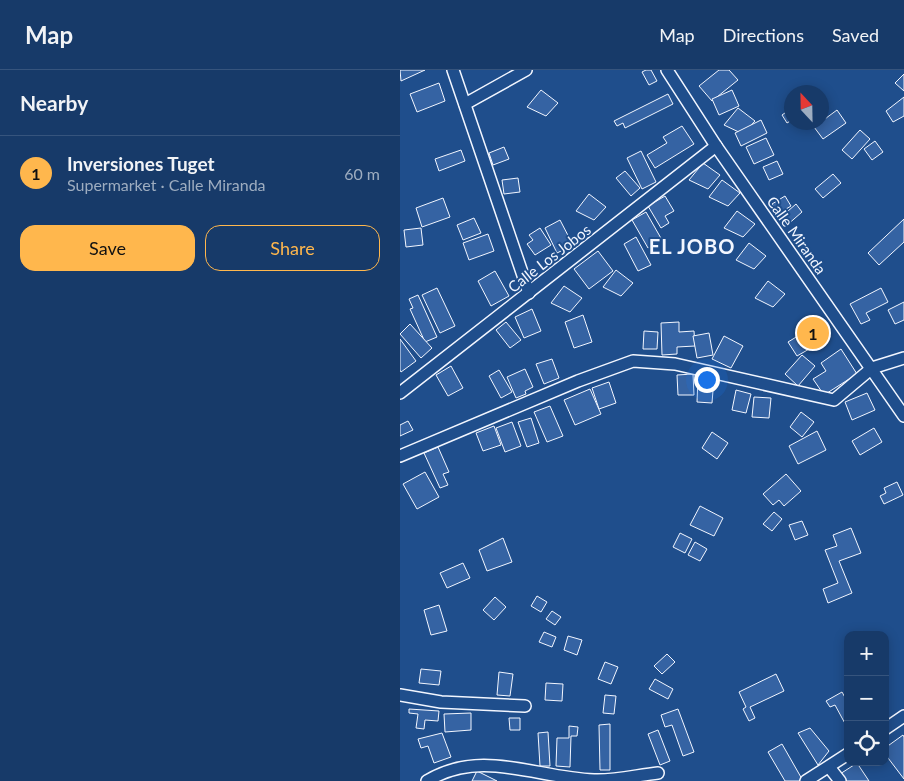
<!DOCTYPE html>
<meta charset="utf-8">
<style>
:root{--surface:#173a69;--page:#20416f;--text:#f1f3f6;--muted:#9eadc0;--line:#36547d;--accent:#ffb74d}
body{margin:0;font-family:Lato,sans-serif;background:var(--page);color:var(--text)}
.controls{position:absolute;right:15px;bottom:15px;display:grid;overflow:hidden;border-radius:10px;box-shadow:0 2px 12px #0003}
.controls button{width:45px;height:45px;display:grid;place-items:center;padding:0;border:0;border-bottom:1px solid var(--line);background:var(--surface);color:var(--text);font:25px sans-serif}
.compass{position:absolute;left:384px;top:15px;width:45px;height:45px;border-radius:50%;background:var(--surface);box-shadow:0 2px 12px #0003;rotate:338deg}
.you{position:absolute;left:306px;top:309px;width:18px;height:18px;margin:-12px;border:4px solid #fff;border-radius:50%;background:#1a73e8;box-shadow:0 0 0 8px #1a73e833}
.badge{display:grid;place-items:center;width:32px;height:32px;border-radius:50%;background:var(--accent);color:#111;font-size:16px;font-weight:700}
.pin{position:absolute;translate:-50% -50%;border:2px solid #fff;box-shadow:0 1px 5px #0006}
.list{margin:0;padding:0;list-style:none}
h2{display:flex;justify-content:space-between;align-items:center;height:65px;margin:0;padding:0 20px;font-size:21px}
h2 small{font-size:16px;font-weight:400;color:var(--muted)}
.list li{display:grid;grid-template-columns:32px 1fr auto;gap:15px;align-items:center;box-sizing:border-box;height:75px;padding:0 20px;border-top:1px solid var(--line)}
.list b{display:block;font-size:19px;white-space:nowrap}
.list p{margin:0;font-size:16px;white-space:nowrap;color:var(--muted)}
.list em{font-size:16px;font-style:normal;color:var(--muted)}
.actions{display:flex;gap:10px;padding:15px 20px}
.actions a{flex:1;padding:11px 0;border:1px solid var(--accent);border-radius:15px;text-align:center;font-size:18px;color:var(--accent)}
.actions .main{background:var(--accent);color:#111}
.icon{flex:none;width:28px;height:28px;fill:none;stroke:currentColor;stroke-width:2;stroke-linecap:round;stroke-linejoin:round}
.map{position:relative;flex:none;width:504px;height:711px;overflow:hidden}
header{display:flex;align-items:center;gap:30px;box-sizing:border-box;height:70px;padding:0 25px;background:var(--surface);border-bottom:1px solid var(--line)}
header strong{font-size:24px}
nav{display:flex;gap:28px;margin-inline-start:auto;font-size:18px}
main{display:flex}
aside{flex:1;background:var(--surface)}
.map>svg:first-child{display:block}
.building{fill:#3563a3;stroke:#f2f6ff}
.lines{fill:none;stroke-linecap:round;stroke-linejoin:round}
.street-casing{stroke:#f2f6ff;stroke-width:14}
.street{stroke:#1f4e8c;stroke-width:11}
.labels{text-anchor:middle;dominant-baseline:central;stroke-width:4;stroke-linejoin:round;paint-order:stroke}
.street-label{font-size:15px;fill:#f2f6ff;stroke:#1f4e8c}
.district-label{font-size:20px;font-weight:bold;letter-spacing:1px;fill:#f2f6ff;stroke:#1f4e8c}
</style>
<header>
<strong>Map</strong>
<nav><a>Map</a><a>Directions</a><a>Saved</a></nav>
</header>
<main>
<aside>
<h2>Nearby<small></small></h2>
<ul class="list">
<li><span class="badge">1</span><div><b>Inversiones Tuget</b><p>Supermarket · Calle Miranda</p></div><em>60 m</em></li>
</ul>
<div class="actions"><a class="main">Save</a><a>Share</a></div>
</aside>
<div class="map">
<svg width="504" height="711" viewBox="0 0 504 711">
<rect width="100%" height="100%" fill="#1f4e8c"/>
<g class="building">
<polygon points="0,0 25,0 1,11"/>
<polygon points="246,0 251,0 257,11 249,15 242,2"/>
<polygon points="319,0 329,0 338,10 312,31 299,16"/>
<polygon points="504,4 504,21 495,13"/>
<polygon points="39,13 45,31 17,42 10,24"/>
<polygon points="141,20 158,33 146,46 127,37"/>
<polygon points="332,20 339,36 319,45 312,29"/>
<polygon points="268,24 273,34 225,58 223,53 217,56 214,51"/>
<polygon points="504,27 504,46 493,52 486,41"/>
<polygon points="338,38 355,51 343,64 324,55"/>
<polygon points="392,38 392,50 387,53 382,45"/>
<polygon points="437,40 446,53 423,69 414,57"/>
<polygon points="361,50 367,63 341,76 335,63"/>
<polygon points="282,56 294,74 255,98 247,85 267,73 263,67"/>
<polygon points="460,60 470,69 452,89 442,80"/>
<polygon points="366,68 374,85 354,94 346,77"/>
<polygon points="475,71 483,82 472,90 464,79"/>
<polygon points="104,77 109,89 93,95 89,83"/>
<polygon points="61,80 65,91 39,101 35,89"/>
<polygon points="241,81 256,112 242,119 227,88"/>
<polygon points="377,91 383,104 369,110 363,97"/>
<polygon points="303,93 320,105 308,119 289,110"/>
<polygon points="225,101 240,118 231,126 216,108"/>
<polygon points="433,104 441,113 423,128 415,119"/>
<polygon points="118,108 120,122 104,124 102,110"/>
<polygon points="322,110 340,123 328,136 309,127"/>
<polygon points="189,124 206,137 194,150 176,141"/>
<polygon points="265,126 274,141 265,146 269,153 261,158 248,136"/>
<polygon points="385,126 391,136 378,144 372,134"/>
<polygon points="43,128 50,147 22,157 16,138"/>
<polygon points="396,134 402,142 386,156 380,148"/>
<polygon points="337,141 355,154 343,167 324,158"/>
<polygon points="246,142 262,170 248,178 232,150"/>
<polygon points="74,148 81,163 63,170 57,155"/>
<polygon points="504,149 504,172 479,195 468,183"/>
<polygon points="160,150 173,175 157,183 145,158"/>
<polygon points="21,158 23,175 6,177 4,160"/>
<polygon points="140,158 151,175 135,185 127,174 133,170 129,165"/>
<polygon points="88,164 94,181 69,190 63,173"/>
<polygon points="236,167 251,195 238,201 224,174"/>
<polygon points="349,173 366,186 354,199 336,190"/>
<polygon points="198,181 213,201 189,219 174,199"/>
<polygon points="216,200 233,213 221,226 203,217"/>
<polygon points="95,201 109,226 91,236 78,211"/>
<polygon points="368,211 385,224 373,237 355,228"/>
<polygon points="164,216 182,228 170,242 151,233"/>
<polygon points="37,218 55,256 40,263 22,225"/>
<polygon points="481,218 488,232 466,243 470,250 461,254 450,234"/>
<polygon points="18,225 37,267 25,272 10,239 13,238 9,229"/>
<polygon points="504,232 504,250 495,254 488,240"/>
<polygon points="132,239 141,261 124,268 115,247"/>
<polygon points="183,245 192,272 174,278 165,252"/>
<polygon points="106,252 121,270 110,278 96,260"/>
<polygon points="279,252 279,262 294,261 295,276 277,277 277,284 262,285 261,253"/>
<polygon points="421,252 430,267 397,286 388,272"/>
<polygon points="10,254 32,278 21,288 0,264"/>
<polygon points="244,261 258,262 257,279 243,279"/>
<polygon points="309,263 313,285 297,288 293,266"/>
<polygon points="324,266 343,276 331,298 312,289"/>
<polygon points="0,269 16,291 1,302 0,300"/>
<polygon points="441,279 457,304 424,325 413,309 426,301 421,293"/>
<polygon points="402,285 415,296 398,316 385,304"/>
<polygon points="152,289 159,308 144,314 136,294"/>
<polygon points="51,296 63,318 48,326 36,305"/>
<polygon points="125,299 133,317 125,321 126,324 116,328 107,307"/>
<polygon points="99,300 112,322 101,328 89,306"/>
<polygon points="293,304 294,325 278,325 277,305"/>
<polygon points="298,308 314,308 312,333 297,332"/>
<polygon points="209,312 216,333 199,339 192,318"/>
<polygon points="190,319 201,344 175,355 164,330"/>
<polygon points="336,320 351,324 346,343 332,340"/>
<polygon points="467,323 475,340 452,350 445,332"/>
<polygon points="354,327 371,328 369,348 352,347"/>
<polygon points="150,336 163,366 147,372 134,342"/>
<polygon points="401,342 414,352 402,367 390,357"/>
<polygon points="131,348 139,373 127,377 118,352"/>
<polygon points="8,351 13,360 0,366 0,355"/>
<polygon points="112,352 121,376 105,382 96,358"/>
<polygon points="94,356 101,375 83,381 76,363"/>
<polygon points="474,358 482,372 460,385 452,371"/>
<polygon points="417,361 426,380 398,394 389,376"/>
<polygon points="312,362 328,373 317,389 302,378"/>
<polygon points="38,377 49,402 43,404 48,415 40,418 24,383"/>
<polygon points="25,402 39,427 17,439 3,414"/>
<polygon points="386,404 401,421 384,436 379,430 373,435 363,424"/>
<polygon points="497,412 503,425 484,434 480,426 486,423 484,418"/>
<polygon points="300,436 323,448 314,466 290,455"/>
<polygon points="374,442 382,449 372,461 363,454"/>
<polygon points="402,451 408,465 395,470 389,455"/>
<polygon points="451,458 461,483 439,491 452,523 428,533 423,519 438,513 425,480 437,476 433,465"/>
<polygon points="280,463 292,469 285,483 273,477"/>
<polygon points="103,468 112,492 87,501 79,480"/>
<polygon points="295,472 307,479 300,491 288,485"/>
<polygon points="63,493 70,508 47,518 40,503"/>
<polygon points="137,526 147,532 141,542 131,536"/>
<polygon points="95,527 106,537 94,550 83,540"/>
<polygon points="39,535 47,561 31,565 24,540"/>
<polygon points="152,541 161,547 155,555 146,549"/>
<polygon points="144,562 156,567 152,577 139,572"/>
<polygon points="168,566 182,570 177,585 164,580"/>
<polygon points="267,584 275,592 262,604 254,596"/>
<polygon points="205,592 218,597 211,614 198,609"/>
<polygon points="21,599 41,601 39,615 19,613"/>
<polygon points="99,602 113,604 110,626 97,625"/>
<polygon points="376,604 384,621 350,637 355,648 349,651 343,639 346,637 339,622"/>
<polygon points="255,609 273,619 268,629 249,619"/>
<polygon points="146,613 163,614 162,631 145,630"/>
<polygon points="442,622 448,633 448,659 435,635 430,637 426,631"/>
<polygon points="205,625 216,626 214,644 203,643"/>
<polygon points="9,639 39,641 38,651 25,650 24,659 16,658 18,644 9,643"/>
<polygon points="278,639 294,682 283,686 272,655 265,657 261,645"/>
<polygon points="71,643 71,660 45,662 44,644"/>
<polygon points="109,648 120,648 120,660 110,660"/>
<polygon points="210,654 210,700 200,700 199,655"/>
<polygon points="169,656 178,657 177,666 171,666 170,697 156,696 157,668 169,668"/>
<polygon points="410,658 429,681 418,695 398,663"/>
<polygon points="258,660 270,691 260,695 248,664"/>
<polygon points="148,662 150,696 140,696 138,663"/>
<polygon points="42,663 51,687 34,693 28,676 21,678 18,669"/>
<polygon points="503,665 504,667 504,709 485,684 485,678"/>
<polygon points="382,674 402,709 400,711 385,711 368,682"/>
<polygon points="457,693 469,711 445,711 440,704"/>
<polygon points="77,701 97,711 72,711"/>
</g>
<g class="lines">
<defs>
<g id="street">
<polyline points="53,0 129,223"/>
<polyline points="267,0 316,76 504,346"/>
<polyline points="65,34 126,0"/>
<polyline points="0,323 316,76"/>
<polyline points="0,386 178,311 233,291 275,294 434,330 472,298 504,288"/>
<polyline points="0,625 41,632 125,636"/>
<polyline points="485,659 504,646"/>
<polyline points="429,697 440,711"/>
<path d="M27,711C81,678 137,708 194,710C215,711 238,705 258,703"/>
<polyline points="406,711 448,684"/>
</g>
</defs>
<use href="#street" class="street-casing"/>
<use href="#street" class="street"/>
</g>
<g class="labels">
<g class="street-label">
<text transform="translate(397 165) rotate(55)">Calle Miranda</text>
<text transform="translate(149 188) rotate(-38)">Calle Los Jobos</text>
</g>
<g class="district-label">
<text x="292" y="176">EL JOBO</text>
</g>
</g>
</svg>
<div class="controls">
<button>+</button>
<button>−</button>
<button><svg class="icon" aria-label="locate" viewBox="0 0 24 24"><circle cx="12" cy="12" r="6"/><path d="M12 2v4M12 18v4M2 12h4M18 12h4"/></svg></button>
</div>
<svg class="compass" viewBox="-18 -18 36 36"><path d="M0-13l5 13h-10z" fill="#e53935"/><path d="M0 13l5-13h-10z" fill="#9eadc0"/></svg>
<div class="you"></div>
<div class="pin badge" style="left:413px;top:263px">1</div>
</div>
</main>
